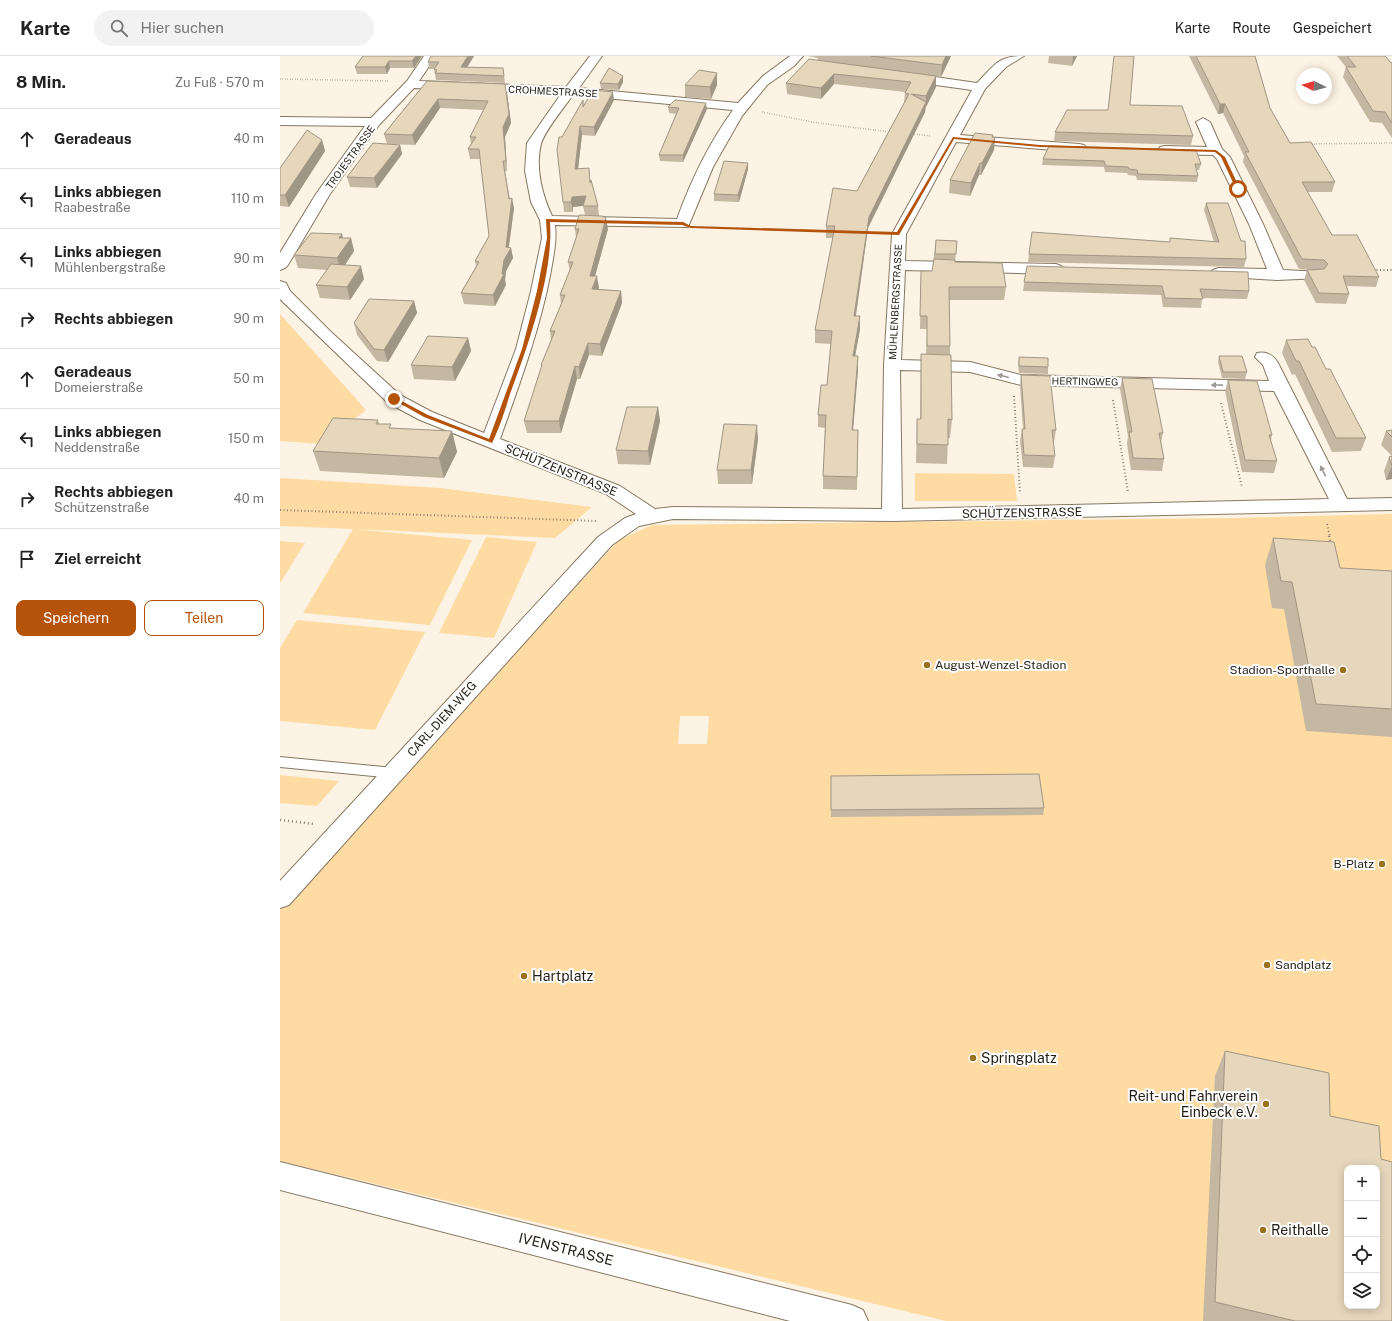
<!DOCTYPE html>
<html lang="de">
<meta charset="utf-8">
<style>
:root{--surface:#fff;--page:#f2f2f2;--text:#222;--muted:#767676;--line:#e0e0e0;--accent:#b45309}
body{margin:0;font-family:"Public Sans",sans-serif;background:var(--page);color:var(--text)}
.controls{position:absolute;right:12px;bottom:12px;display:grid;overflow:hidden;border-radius:8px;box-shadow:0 2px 10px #0003}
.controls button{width:36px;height:36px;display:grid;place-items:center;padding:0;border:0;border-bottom:1px solid var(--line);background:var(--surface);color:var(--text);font:20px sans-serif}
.compass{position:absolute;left:1016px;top:12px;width:36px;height:36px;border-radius:50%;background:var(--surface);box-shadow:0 2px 10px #0003;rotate:275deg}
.stop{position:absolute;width:12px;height:12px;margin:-9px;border:3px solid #b45309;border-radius:50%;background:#fff}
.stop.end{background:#b45309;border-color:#fff;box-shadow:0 1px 4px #0008}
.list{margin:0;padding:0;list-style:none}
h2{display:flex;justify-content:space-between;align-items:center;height:52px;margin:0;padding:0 16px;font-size:17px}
h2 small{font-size:13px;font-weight:400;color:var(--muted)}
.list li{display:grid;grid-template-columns:26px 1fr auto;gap:12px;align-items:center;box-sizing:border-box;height:60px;padding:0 16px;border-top:1px solid var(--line)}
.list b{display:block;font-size:15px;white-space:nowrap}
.list p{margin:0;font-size:13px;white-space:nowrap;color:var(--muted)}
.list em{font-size:13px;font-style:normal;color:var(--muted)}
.actions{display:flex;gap:8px;padding:12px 16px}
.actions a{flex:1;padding:9px 0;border:1px solid var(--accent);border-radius:8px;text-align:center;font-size:14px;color:var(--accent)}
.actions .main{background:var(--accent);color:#fff}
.icon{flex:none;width:22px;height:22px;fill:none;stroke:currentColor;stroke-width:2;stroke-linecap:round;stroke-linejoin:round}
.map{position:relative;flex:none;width:1112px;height:1265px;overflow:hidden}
header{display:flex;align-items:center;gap:24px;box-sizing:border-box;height:56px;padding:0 20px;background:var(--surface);border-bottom:1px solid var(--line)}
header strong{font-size:19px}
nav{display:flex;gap:22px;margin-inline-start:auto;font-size:14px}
.search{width:280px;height:36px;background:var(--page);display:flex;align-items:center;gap:10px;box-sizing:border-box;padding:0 14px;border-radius:22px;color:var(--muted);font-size:15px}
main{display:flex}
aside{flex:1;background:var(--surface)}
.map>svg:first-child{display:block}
.green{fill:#fedba2;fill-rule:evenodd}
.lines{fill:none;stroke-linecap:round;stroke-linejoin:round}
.lane-casing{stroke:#867861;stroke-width:2}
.street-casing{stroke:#867861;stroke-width:2}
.path-far2{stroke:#877f73;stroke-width:1.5;stroke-dasharray:0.5 2;stroke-linecap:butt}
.path-far1{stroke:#877f73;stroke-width:2;stroke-dasharray:1 2.5;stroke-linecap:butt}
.path{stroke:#877f73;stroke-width:2.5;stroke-dasharray:1 3;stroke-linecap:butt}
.lane{fill:#fff;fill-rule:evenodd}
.street{fill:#fff;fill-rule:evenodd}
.wall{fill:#c5b8a2}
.shaded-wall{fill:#a09684}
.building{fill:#e5d6bc;stroke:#a09684;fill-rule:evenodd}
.oneway{fill:#9c9995}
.route{fill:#b45309}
.poi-dot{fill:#9a711e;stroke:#fff;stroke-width:1.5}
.labels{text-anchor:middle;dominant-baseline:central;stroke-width:4;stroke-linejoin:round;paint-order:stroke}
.far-street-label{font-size:10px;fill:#231d14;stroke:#fff}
.street-label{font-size:12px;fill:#231d14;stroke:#fff}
.poi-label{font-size:12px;fill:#231d14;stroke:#fff;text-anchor:start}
.near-poi-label{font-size:14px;fill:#231d14;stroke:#fff;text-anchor:start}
.near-street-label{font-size:14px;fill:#231d14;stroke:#fff}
</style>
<header>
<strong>Karte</strong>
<div class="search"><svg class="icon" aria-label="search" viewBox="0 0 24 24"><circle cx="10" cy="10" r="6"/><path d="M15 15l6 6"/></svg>Hier suchen</div>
<nav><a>Karte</a><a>Route</a><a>Gespeichert</a></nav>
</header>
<main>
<aside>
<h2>8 Min.<small>Zu Fuß · 570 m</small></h2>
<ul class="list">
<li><svg class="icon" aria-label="ahead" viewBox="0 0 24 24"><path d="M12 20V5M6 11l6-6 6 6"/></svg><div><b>Geradeaus</b></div><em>40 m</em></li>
<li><svg class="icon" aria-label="left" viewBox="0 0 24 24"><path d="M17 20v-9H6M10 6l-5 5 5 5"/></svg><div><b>Links abbiegen</b><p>Raabestraße</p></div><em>110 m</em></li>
<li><svg class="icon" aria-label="left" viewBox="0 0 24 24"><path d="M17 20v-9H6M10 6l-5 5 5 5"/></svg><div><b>Links abbiegen</b><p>Mühlenbergstraße</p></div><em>90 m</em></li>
<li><svg class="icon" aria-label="right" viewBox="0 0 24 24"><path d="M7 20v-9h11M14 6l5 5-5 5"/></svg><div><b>Rechts abbiegen</b></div><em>90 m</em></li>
<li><svg class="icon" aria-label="ahead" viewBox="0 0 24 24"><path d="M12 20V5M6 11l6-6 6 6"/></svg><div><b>Geradeaus</b><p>Domeierstraße</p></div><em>50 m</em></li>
<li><svg class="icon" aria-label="left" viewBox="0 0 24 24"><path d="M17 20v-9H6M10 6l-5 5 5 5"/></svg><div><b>Links abbiegen</b><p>Neddenstraße</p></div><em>150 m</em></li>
<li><svg class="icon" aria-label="right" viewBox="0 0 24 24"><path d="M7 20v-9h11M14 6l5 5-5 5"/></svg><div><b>Rechts abbiegen</b><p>Schützenstraße</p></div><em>40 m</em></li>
<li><svg class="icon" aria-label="arrive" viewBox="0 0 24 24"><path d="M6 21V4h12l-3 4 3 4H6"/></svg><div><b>Ziel erreicht</b></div></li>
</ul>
<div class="actions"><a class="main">Speichern</a><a>Teilen</a></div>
</aside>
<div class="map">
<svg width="1112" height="1265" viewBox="0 0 1112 1265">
<rect width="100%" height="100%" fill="#fdf3e4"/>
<g class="green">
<polygon points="0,258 86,354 41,388 0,385"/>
<polygon points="635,417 734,418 737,445 635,445"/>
<polygon points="0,422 160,432 312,451 275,482 74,473 192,484 150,569 23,557 73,473 0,470"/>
<path d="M1112,458V1265H666L0,1105V854L339,484L372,469L949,462ZM400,660H429L427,688H398ZM1067,1112H1097V1250H1067Z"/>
<polygon points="206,481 257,486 214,582 159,577"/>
<polygon points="0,485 25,487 0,527"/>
<polygon points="17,564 145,576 95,674 0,665 0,592"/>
<polygon points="0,719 59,725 37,750 0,747"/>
</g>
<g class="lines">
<defs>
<polygon id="lane" points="0,701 114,712 118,714 120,717 118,720 114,722 0,711"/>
<g id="street">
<path d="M144,0H156L139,25L286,31L310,0H322L299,32L458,47L483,20L510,0H523L514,10L487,29L462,60L433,111L408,171L275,169C277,186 273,202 270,220C259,276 239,329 220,383L340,430L375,453L393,451L602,453L604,309L612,178L692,34L627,25L621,21L627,17L697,27C715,9 717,0 744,0L726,11L705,33L680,79L799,88L804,89L806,92L804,95L799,96L676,86L626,178L625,205L776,208L781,210L784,213L781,216L776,218L625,214L621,304L690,306L741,319L989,325L983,309L975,301L977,297C987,295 993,299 998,307L1067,443L1112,442V454L612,465L393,463L359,470L332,489L9,849L0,852V825L318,481L345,462L356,458L326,438L140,364L108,347L0,243V225L6,227L10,235L51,276L120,339L152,356L204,377L236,293L251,235L262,182L260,164L251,146L245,115L247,87L281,38L134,32L99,69L50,138L8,209L5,212L0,214V197L36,138L85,70L0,69V61L91,62L127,25ZM293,39L453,54C429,87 411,124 397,163L272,160C262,139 255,111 261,88C264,76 285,50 293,39ZM620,314L690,316L741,329L994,335L1049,443L622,453Z"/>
<polygon points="923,62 930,66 942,93 950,101 983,168 1003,214 1041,216 1044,219 1041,222 997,224 933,220 930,217 933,214 938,212 987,213 969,168 937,103 933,99 885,98 880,97 878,94 880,91 885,90 927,91 916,66"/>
<polygon points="0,1106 572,1249 583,1254 588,1265 510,1265 0,1134"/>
</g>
</defs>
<use href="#lane" class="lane-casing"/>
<use href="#street" class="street-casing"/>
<g class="path-far2">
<polyline points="0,23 109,25"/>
<polyline points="482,56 538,67 611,76"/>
<polyline points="632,78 651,80"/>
<polyline points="1029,88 1112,87"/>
<polyline points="421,171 548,175"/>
<polyline points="585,177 598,177"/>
</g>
<g class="path-far1">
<polyline points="1093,214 1112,214"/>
<polyline points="734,340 740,437"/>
<polyline points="833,344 848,436"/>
<polyline points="941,347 962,431"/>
<polyline points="0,454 318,465"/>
<polyline points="1047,468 1050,481"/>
</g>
<g class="path">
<polyline points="1049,480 1051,488"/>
<polyline points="0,764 35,768"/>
</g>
<use href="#lane" class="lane"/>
<use href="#street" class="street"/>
</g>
<g class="wall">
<polygon points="83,0 142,0 134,12 110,12 107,18 77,18 75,11"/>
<polygon points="151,0 194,0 187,11 223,12 225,27 156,24 154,13 149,13 148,6"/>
<polygon points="528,0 671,0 661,21 656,20 656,31 646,51 645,56 588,172 576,260 580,273 575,300 578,313 573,374 578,374 577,434 543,433 543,420 545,372 538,371 538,359 547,329 551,288 535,287 535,274 553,182 546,182 546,170 577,135 624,47 625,37 625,36 554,28 541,43 507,38 506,27 538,4 538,2"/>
<polygon points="769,0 797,0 792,10 768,7"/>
<polygon points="834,0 854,0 850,49 913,80 911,89 774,85 775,76 828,54"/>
<polygon points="909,0 975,0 990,52 1010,87 1055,126 1052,136 1027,136 1052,179 1099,221 1096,231 1067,230 1069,238 1066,248 1036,247 1024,224 1027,214 1030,214 1019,213 963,106 964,100 943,57 938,58"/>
<polygon points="1057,0 1105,0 1110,6 1112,7 1112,82 1102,67 1090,66 1063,21 1066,11"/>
<polygon points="437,17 437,29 431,43 405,41 405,29"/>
<polygon points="343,20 343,26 339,34 321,33 320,27"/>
<polygon points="147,25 227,37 231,67 225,81 227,115 225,115 230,143 234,152 229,191 231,192 233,202 226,215 225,224 226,229 215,250 184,248 181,237 196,210 195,205 209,180 200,103 190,103 188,93 191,88 190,81 203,54 160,52 135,89 107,88 104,78"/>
<polygon points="303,44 304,49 334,44 315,80 302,79 298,112 311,126 318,150 319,160 305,159 303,150 293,151 293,156 284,156 283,146 282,81"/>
<polygon points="388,51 427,53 403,106 380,105 379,99 396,58 389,57"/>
<polygon points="715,82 714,94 701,119 699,119 690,140 669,137 670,124"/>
<polygon points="42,84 45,95 9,151 0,150 0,112"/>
<polygon points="120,89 122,98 97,132 70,131 67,121"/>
<polygon points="769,90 921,108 919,114 916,114 918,120 917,126 857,124 856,120 848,119 847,117 825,116 824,111 762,109 763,103"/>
<polygon points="468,107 468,113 459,146 434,145 434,138"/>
<polygon points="926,147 966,203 964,211 748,206 749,198 890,186 890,182 934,186 924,154"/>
<polygon points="295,173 328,173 315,220 319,232 318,233 341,235 342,247 322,300 309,299 300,323 297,323 281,377 247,377 244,365 261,312 261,309 271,284 270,275 281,248 280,239 290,215 288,206 296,181"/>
<polygon points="63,182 71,182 74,195 65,209 84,223 70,244 40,242 36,229 47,214 18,212 14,199"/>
<polygon points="656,184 677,185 675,206 726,231 724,244 669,244 670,290 670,299 672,364 670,382 668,382 667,408 636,407 637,363 640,363 641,298 646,298 647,273 640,273 641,215 652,215"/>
<polygon points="747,210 969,235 967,243 922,242 921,252 883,251 881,239 743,235"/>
<polygon points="134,245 137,257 108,306 97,305 77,279 74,267"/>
<polygon points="188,282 191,295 175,325 134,323 131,309"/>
<polygon points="1006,284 1046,313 1086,382 1081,395 1052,396 1015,318 1012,319 1002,297"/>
<polygon points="939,300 967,316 965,323 942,322 938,306"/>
<polygon points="739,301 768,311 768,318 739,317 738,308"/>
<polygon points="741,319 776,374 774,386 773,386 775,400 773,412 743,411 740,385 742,373 743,373 740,330"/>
<polygon points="842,322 883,377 881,386 884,403 882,415 851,414 847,388 848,380 840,333"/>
<polygon points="948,324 992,379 991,385 997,405 994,417 962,416 945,335"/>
<polygon points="378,351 380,365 370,409 338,408 336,394"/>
<polygon points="98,364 99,368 112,372 172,375 177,396 164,422 40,415 33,395"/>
<polygon points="1112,374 1112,423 1106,424 1104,415 1109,401 1112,400 1101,389 1106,375"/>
<polygon points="478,383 472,428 438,428 437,414"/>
<polygon points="993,482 1060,512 1112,515 1112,681 1026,675 1004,553 992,552 985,509"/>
<polygon points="551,720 764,752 763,759 551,761"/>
<polygon points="945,995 1050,1060 1101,1103 1112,1265 923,1265 935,1020"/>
</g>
<g class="shaded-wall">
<polygon points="136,0 142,0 134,12 132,5"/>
<polygon points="188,0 194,0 183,18 181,11"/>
<polygon points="666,0 671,0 661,21 662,9"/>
<polygon points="793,0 797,0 792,10"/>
<polygon points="109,5 110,12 107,18 105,11"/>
<polygon points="437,17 437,29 431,43 430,31"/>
<polygon points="554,18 554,28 541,43 541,32"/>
<polygon points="343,20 343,26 339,34 338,28"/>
<polygon points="656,20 656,31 646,51 646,40"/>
<polygon points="333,36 334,44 315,80 314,71"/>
<polygon points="227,37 231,67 225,81 227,115 226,105 223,71"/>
<polygon points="158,43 160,52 135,89 132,79"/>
<polygon points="646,46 645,56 588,172 574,272 574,260 589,161"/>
<polygon points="426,47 427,53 403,106 403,99"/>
<polygon points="940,48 945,48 943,57 938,58"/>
<polygon points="300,70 302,79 297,122 295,113"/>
<polygon points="713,79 712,88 715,82 714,94 701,119 702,107"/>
<polygon points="42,84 45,95 9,151 5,139"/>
<polygon points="120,89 122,98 97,132 94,122"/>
<polygon points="468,107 468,113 459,146 458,139"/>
<polygon points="700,107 699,119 690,140 691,127"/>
<polygon points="306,140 308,149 293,151 293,156 291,146 292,141"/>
<polygon points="232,142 234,152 228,196 231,192 233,202 226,215 225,224 226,229 215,250 213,239 222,218"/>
<polygon points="326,162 328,173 312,231 310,220"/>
<polygon points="62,178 65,190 71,182 74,195 61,215 57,202 59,182"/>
<polygon points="81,210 84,223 70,244 67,231"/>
<polygon points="317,220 319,232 314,245 312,233"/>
<polygon points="341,235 342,247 322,300 320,288"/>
<polygon points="134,245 137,257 108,306 104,294"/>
<polygon points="580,260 580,273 573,312 573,300"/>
<polygon points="188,282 191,295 175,325 172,311"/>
<polygon points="308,287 309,299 300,323 299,311"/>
<polygon points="578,300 578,313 572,387 572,374"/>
<polygon points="295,310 297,323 281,377 279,365"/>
<polygon points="378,351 380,365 370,409 368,395"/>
<polygon points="477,369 478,383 472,428 471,414"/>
<polygon points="172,375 177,396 164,422 159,402"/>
<polygon points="1112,410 1112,423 1106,424"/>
</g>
<g class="building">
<polygon points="83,0 136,0 132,5 109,5 105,11 75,11"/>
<polygon points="151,0 188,0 181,11 223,12 224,20 155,17 157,14 154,13 159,6 148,6"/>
<polygon points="591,0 666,0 662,9"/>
<polygon points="834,0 854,0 850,49 902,50 913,80 775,76 787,54 828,54"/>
<polygon points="916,0 975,0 990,52 1010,87 1031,86 1055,126 1022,126 1052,179 1077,179 1099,221 1063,220 1069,238 1039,237 1027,214 1044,213 1048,208 1044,204 1022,203 965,96 969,96 945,48 940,48"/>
<polygon points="1067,0 1105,0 1110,6 1112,7 1112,67 1105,56 1093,55 1066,11 1076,11"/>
<polygon points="529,3 656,20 646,40 631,38 646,46 589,161 574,260 580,260 573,300 578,300 572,374 578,374 577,421 543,420 546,359 538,359 541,329 547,329 552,275 535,274 555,170 546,170 553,132 577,135 629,38 625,37 631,26 554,18 541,32 506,27"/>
<polygon points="329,12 343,20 338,28 320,27"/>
<polygon points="419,14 437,17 430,31 405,29"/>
<polygon points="147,25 225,28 229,58 223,71 226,105 223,105 229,143 232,142 226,191 231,192 224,204 222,218 224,218 213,239 181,237 199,206 195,205 209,180 199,93 188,93 196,81 190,81 208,45 158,43 132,79 104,78"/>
<polygon points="313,34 333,36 314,71 300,70 295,113 309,112 310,127 311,124 318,150 303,150 306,140 292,141 291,146 283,146 277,94 279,81 282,81 303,44 303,51"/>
<polygon points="395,44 426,47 403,99 379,99 399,52 388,51"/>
<polygon points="27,74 42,84 5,139 0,139 0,112"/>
<polygon points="695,77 713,79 712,81 715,82 702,107 700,107 691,127 670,124"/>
<polygon points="93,87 120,89 94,122 67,121"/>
<polygon points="769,90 916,94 921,108 915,108 918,120 858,118 857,114 849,113 848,111 826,110 824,105 763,103"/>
<polygon points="444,105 468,107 458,139 434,138"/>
<polygon points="926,147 948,147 961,185 965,185 966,203 749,198 752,176 890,186 890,182 939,186"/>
<polygon points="299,159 322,160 326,162 310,220 317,220 312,233 341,235 320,288 308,287 299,311 295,310 279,365 244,365 262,309 261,309 275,275 270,275 285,239 280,239 293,206 288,206 299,173 295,173"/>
<polygon points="31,177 62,178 59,182 71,182 57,202 14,199"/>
<polygon points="656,184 677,185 676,198 655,198"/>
<polygon points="654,203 675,204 675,206 722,207 726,231 669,231 670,290 647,290 647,260 640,260 641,215 652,215"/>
<polygon points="51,208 81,210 67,231 36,229"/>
<polygon points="747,210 968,216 969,235 920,233 923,243 885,242 882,230 744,226"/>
<polygon points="89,243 134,245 104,294 94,293 74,267"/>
<polygon points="148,280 188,282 172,311 131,309"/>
<polygon points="1028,283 1032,291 1035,291 1046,313 1050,313 1086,382 1056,382 1019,305 1016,305 1006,284"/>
<polygon points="641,298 671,299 672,364 668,363 668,389 637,388 637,363 641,363"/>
<polygon points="939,300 962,300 967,316 943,316"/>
<polygon points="739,301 768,302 768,311 739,310"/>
<polygon points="741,319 770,320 776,374 772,374 775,400 744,399 742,373 745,373"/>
<polygon points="842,322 872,323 883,377 879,377 884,403 853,402 849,376 852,376"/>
<polygon points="948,324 977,325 992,379 989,379 997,405 965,404"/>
<polygon points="347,351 378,351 368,395 336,394"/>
<polygon points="53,362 98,364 96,368 111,368 109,372 172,375 159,402 33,395"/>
<polygon points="444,368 477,369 471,414 437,414"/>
<polygon points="1112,374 1112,381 1106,375"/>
<polygon points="1112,400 1112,410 1109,401"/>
<polygon points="993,482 1054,486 1060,512 1112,515 1112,653 1036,648 1012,526 1001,525"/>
<polygon points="759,718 764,752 551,754 551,720"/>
<path d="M945,995L1049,1017L1050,1060L1099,1070L1101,1103L1112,1106V1265H1015L935,1246ZM1067,1112H1097V1250H1067Z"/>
</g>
<defs><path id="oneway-solid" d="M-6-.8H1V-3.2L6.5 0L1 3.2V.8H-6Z"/></defs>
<g class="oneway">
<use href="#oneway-solid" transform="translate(723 320) rotate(-166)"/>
<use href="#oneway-solid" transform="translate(937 329) rotate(-179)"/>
<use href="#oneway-solid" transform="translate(1043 415) rotate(-117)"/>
</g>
<path class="route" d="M673,81L760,89L936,94L945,101L960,133H956L941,101L935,96L760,91L674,83L619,179L411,172L402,169L270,166C274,216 248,290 230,338C225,354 220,371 212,387L144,361L112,343L116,342L148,359L209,383L242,293L257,235L267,182L266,163L403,166L411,170L617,176Z"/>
<g class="poi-dot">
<circle cx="647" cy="609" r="4"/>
<circle cx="1063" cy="614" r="4"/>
<circle cx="1102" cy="808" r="4"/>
<circle cx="987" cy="909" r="4"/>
<circle cx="244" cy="920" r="4"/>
<circle cx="693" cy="1002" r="4"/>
<circle cx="986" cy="1048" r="4"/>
<circle cx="983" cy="1174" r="4"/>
</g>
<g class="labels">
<g class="far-street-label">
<text transform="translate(273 35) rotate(3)">CROHMESTRASSE</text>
<text transform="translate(70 101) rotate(-54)">TROJESTRASSE</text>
<text transform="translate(615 246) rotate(-87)">MÜHLENBERGSTRASSE</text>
<text transform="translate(805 325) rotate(1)">HERTINGWEG</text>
</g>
<g class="street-label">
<text transform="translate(281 414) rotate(22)">SCHÜTZENSTRASSE</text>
<text transform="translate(742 457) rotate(-1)">SCHÜTZENSTRASSE</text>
<text transform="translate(162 663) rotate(-48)">CARL-DIEM-WEG</text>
</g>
<g class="poi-label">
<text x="655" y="609">August-Wenzel-Stadion</text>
<text x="1055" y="614" text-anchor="end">Stadion-Sporthalle</text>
<text x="1094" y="808" text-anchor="end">B-Platz</text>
<text x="995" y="909">Sandplatz</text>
</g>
<g class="near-poi-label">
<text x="252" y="920">Hartplatz</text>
<text x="701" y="1002">Springplatz</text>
<text x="978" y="1040" text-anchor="end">Reit- und Fahrverein<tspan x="978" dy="16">Einbeck e.V.</tspan></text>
<text x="991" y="1174">Reithalle</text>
</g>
<g class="near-street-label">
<text transform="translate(286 1193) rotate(14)">IVENSTRASSE</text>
</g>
</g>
</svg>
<div class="controls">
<button>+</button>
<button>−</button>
<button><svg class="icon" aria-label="locate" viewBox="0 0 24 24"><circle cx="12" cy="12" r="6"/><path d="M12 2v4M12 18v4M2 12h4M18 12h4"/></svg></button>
<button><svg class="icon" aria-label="layers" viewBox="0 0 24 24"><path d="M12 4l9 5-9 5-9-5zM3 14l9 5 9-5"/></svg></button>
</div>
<svg class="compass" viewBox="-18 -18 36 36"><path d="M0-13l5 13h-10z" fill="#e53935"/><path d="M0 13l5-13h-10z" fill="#767676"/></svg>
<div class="stop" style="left:958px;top:133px"></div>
<div class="stop end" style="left:114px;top:343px"></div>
</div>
</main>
